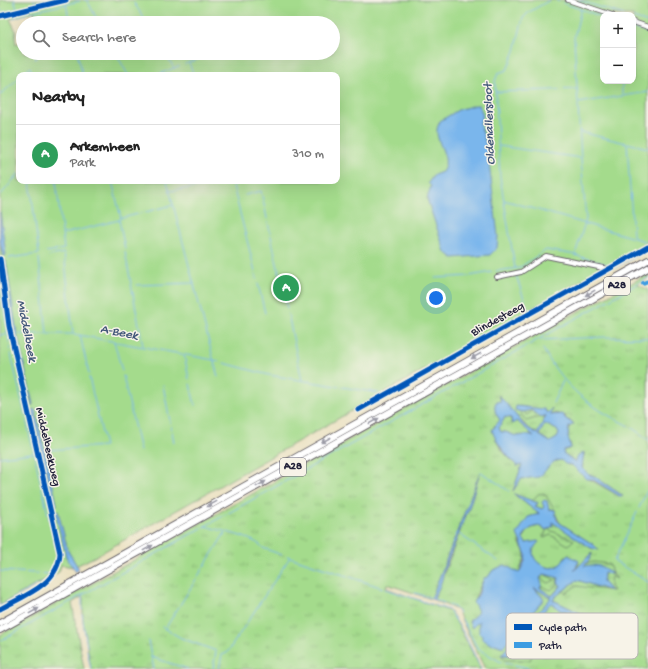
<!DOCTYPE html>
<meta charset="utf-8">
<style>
:root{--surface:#fff;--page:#f6f6f6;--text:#222;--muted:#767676;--line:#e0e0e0;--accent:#d93025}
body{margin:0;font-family:"Gochi Hand",sans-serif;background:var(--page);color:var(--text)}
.controls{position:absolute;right:12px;top:12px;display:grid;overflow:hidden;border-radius:8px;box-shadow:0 4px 16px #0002}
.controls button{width:36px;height:36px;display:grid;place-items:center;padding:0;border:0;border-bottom:1px solid var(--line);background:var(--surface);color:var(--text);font:20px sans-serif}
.you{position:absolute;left:436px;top:298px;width:14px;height:14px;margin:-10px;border:3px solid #fff;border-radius:50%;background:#1a73e8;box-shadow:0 0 0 6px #1a73e833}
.badge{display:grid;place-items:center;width:26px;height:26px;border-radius:50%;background:var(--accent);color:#fff;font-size:13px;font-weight:700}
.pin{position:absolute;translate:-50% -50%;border:2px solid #fff;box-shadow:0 1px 4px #0006}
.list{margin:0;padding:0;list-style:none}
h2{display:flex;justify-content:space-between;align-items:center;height:52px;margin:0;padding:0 16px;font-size:17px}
h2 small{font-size:13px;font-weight:400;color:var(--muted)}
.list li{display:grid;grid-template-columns:26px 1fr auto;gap:12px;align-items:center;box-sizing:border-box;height:60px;padding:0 16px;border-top:1px solid var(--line)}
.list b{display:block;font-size:15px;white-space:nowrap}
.list p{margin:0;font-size:13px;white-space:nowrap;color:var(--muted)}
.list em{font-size:13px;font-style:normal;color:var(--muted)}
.icon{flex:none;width:22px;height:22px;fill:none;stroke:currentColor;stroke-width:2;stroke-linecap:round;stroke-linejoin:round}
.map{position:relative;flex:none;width:648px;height:669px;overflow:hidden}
.search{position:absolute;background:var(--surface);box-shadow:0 4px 16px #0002;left:16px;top:16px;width:324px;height:44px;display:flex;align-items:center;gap:10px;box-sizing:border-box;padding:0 14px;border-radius:22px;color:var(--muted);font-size:15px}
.panel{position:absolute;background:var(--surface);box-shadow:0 4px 16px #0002;left:16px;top:72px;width:324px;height:112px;border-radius:8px}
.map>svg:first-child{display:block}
.grass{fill:url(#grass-tufts);stroke:#637e64;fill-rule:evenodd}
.wetland{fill:url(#wetland-marsh);stroke:#637e64}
.park{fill:#a4db8c;stroke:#637e64;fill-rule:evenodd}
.water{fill:#7ab6ec;stroke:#4e6c94;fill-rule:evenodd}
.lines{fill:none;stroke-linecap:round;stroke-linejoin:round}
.stream{stroke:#7ab6ec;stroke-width:1}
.minor-casing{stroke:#686469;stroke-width:6}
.highway-casing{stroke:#686469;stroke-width:8}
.minor{stroke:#fff;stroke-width:4}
.highway{stroke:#fff;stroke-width:6}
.quiet{stroke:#3c9ce2;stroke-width:4;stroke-dasharray:8 4;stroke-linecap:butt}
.cycleway-casing{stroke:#f7f3e8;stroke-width:8}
.cycleway{stroke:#0057b8;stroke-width:5}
.oneway{fill:#9c9ca7}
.labels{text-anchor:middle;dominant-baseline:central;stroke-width:3;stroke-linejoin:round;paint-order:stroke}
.shield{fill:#f7f3e8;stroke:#62616f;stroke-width:1}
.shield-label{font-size:11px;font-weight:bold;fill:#22223b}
.street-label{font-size:12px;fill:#22223b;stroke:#f7f3e8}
.water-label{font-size:13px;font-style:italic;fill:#415679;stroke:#f7f3e8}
.key{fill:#f7f3e8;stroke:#b7b4b4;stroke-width:1}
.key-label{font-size:11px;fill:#22223b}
</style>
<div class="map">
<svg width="648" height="669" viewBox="0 0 648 669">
<defs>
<pattern id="grass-tufts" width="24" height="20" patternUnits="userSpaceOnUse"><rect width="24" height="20" fill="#a4db8c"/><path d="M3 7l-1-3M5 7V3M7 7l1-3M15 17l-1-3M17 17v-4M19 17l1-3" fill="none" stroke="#8dbc7a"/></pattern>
<pattern id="wetland-marsh" width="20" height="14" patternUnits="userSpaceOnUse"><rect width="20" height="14" fill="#a4db8c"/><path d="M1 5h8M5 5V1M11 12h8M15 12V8" fill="none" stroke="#8dbc7a"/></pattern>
</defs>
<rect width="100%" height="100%" fill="#f7f3e8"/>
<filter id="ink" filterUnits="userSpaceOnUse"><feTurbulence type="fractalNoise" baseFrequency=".025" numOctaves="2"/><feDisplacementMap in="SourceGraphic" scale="8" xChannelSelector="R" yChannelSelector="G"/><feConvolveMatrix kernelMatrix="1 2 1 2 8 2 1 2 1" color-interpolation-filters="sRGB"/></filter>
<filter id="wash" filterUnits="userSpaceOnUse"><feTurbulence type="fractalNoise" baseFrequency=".012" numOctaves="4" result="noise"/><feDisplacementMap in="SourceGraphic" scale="16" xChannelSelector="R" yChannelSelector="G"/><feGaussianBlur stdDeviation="0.9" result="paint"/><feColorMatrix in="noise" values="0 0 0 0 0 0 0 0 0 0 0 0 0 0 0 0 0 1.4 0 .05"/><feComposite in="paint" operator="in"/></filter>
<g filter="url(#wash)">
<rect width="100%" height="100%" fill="#eae0be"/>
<g class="grass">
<path d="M648,274V278L637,284L648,290V669H485L457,610L434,600L469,508L478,479L431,599L387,584L386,588L451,612L481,669H91L83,621V596L72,603L84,669H0V635L568,317ZM498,396C512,408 521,425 538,434L546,416L541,418L531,410L522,412L515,410L520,406L546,411L547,413L552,408L550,415L555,413L565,416L566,419L573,422C567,429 566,437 571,445L569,449L562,451L563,453L576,462L585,453L582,460V468L589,475L594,476L622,495L621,497L582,475L572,465H568L561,460C551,461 546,467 541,475L521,479L513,491L522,465L517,466C505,454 493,444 494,426L499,423L500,420L495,412L501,400ZM515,495L555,513L560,523L594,545L597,549L591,548L553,522L552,527L546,530L539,526L529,529L523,539L526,543H538C518,556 557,583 565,556L579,563L575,571L591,553L584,567L588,583L577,580L555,597L553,600L609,627L632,642L617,638L591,622L587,624C581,619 569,608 561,611L551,603C547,606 529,631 529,635L533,638L518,635L516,633L503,647L495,644L479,624V621L472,628L469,622C472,615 478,617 478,608L474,604C474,598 481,585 484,578L488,577L493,570L505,566L519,573C523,557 530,560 519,542L528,517L539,514Z"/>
<path d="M505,417L511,418V423L517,421L519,423L534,436C528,435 523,436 517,436C511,435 507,431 501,432L499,428Z"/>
<polygon points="545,424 557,430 559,434 557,438 550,442 539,435"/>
<polygon points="544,574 559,578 558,583 561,585 552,596 540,588 540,576"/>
<polygon points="534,588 550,597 550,600 526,625 525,622 544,599"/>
</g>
<g class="wetland">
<polygon points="531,410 540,417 526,421 520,412 524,411 526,415 530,413"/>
<polygon points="544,493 555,510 549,509 547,503 542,509 535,506 538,504 531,502 538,494"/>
<polygon points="547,529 574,540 568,545 551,535 543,538"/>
<polygon points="594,562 609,564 612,573 617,579 611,576 610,586 613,591 576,586 566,593 563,591 577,580 610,590 603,582 604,573 611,574 584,567 586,563"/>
<polygon points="546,575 556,576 558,584 551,590 541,586 540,576 544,581 549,583 555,580"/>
<polygon points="529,632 535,635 536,643 530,644 535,649 530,660 504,660 502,656 510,655 515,648 521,647 533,639"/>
</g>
<path class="park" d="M0,0H648V243L96,556L74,567L61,565L59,572L0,605ZM34,11L38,23H333V53H23V42L16,44L15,37L16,31L10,19ZM603,15H633V81H603ZM19,75H337V181H19Z"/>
<g class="water">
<path d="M475,105H479L483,115L480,123L487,147L498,236L497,248L490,255L453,258L445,252L427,199L431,186L428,183L434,175L442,172C452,158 436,144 437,130C437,127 439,124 440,121L458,110Z"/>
<polygon points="0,212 6,255 3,257 0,240"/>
<polygon points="4,260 6,261 17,334 33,404 32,406 14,332"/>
<path d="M499,395L524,425L537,434L546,415L541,418L531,410L522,412L515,410L516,406L544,409L547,413L552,408L550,415L562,414L566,419L574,424L569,427L568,437L571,448L564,450L563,453L575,462L577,457L584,452L582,468L589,475L594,476L623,496L621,497L592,479H586L572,465L565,464L561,460C549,461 548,470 539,477L521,479L513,491L522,465L517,466C507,455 497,445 492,430L500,420C496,414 493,409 496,402L501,401ZM505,417L511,418L512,424L517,421L519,423L534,436C528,433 523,436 517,436C511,435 507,431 501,432L499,428ZM545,424L557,430L559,434L557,438L550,442L539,435Z"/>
<polygon points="33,409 35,410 55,495 57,505 55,507 54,506 32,410"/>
<path d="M480,472L469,508L444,570C443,577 441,584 438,590C436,594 434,595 434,600L431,599Z"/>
<path d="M514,494L538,503L535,506L542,509L544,507L542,502L544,500L547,501L549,509L555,510L557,520L560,523L594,545L599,550L591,548L552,522L553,526L546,530C538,521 525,530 523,539L526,543L538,541L539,542C521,558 549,573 558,566C562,564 564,558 568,555L579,561L574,571L592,553L590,559L584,566C597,564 602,565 612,574L604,573L603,582L611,591L577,580L555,597L553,600L609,627L632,642L631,644L591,622L586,624C581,618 569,609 561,611L551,603C547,606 529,631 529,635L533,640L525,644L524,648H515L510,655H501L518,635V633L510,638L503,647L495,644L492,645L482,639V636L479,633V621L472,628L469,622C476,611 482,616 473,602L478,595L484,578L488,577L493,570L505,565L519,573L525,561L526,555L517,534L528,517L539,514ZM544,574L559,578L558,582L561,586L552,596L540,588L542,584L540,578ZM534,588L550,597V599L526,625L525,622L544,599Z"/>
<polygon points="56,510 58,511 68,551 79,569 76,572 66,557 55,511"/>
</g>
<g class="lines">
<g class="stream">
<polyline points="84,0 86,0"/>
<polyline points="87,0 99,23"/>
<polyline points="556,0 559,2"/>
<polyline points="578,0 624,15"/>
<polyline points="35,3 50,0"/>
<polyline points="66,3 69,20 66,23"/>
<polyline points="134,3 147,23"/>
<polyline points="563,3 603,17"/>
<polyline points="29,6 35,3 34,0"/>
<polyline points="0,9 3,12"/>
<polyline points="17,9 26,7"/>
<polyline points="581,9 574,38 578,103 622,96"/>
<polyline points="6,12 17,9 14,0"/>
<polyline points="30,12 80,1"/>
<polyline points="13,18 28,13"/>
<polyline points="633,18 648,23"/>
<polyline points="633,28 648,33"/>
<polyline points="77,53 83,75"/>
<polyline points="116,53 128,75"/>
<polyline points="165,53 174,68"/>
<polyline points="206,56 212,53"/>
<polyline points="35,59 41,53"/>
<polyline points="189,63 194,75"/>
<polyline points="185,64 199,59"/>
<polyline points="21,75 30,67 33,75"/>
<polyline points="157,75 179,66"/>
<polyline points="622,81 622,96 648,92"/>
<polyline points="496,92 577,89"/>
<polyline points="0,95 19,78"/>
<polyline points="580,132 626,143"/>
<polyline points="499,146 581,158 578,104"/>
<polyline points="648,148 627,143 633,235 634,238 648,242"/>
<polyline points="112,181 121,218 119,220 125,249"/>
<polyline points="167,181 218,377"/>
<polyline points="170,191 232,182 257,279"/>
<polyline points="245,195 261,191 287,309"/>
<polyline points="0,196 19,173"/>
<polyline points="504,200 634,238"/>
<polyline points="122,218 173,205"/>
<polyline points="63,234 119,220"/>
<polyline points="46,252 64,249 56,181"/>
<polyline points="125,252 143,346"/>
<polyline points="575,255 586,219 581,158"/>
<polyline points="49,256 64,253 73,333"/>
<polyline points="9,258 39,254 30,181"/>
<polyline points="39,258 47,333"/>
<polyline points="515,268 500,177 495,81 498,73 507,70 515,51 523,18 529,12 550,0"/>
<polyline points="615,268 648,250"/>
<polyline points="496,271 519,268 546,250 571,254 609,265"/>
<polyline points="516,275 528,311"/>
<polyline points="435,278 469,276 492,272"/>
<polyline points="0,281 11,354 57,553 55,565"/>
<polyline points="258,284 265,313"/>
<polyline points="137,285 194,283"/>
<polyline points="288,314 302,380"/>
<polyline points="16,334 73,334 219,361"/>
<polyline points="0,335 7,334"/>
<polyline points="80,335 89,374"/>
<polyline points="540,340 604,337 648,338"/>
<polyline points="114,341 122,371"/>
<path d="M543,349C561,382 584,403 617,420C629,426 638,431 648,440"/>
<polyline points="184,354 189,379"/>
<polyline points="224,363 269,375 379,393"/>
<polyline points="123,376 140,451"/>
<polyline points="190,384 195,405"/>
<polyline points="163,385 174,442"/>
<polyline points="553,403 563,381"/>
<polyline points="47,450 105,446 89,377"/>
<polyline points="0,457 33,453"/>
<polyline points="481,472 509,491"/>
<polyline points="639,508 648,489"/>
<polyline points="637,512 614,561 648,582"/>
<path d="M205,526C218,530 257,538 263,548L282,555"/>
<polyline points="459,534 498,561"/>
<polyline points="290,557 449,610 465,635 481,669"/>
<polyline points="0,571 50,574"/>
<polyline points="415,593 431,598"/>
<polyline points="82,596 82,610"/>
<polyline points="434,599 454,607 459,613"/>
<polyline points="0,606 43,582"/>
<polyline points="82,614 87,647"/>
<polyline points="462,619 478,649 501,662 533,669"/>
<polyline points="162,627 181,638 216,651 213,669"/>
<polyline points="165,629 225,533"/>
<polyline points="0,641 648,278"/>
<polyline points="148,641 154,669"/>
<polyline points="87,650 91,669"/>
<polyline points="151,657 188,669"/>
<polyline points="219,669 222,655 227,653 290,557 287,556"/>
</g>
</g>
</g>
<g filter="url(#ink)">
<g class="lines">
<defs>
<g id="minor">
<polyline points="568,0 612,15"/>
<polyline points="0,16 66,0"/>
<polyline points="633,22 648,27"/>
<path d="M0,259L9,326L60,553C59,584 24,596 0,609"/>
<polyline points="497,277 521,272 546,256 608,269"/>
<polyline points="358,410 648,247"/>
</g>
<g id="highway">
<polyline points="0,623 648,260"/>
<polyline points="0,630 648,268"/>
</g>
</defs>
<use href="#minor" class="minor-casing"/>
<use href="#highway" class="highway-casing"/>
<use href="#minor" class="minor"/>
<use href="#highway" class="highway"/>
<polyline class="quiet" points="648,281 643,283 648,286"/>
<defs>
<g id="cycleway">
<polyline points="0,16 66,0"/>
<path d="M0,259L9,326L60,553C59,584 24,596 0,609"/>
<polyline points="358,410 648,247"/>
</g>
</defs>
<use href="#cycleway" class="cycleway-casing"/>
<use href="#cycleway" class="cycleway"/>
</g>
<defs><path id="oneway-solid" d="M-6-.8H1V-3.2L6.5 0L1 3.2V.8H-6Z"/></defs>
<g class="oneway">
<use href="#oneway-solid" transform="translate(590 293) rotate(151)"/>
<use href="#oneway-solid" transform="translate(476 356) rotate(151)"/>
<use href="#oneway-solid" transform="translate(374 421) rotate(-29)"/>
<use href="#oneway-solid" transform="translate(326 440) rotate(151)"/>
<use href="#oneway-solid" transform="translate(261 484) rotate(-29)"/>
<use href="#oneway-solid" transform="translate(212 504) rotate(151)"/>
<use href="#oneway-solid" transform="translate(148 548) rotate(-29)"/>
<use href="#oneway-solid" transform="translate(34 611) rotate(-29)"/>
</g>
</g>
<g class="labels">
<g class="shield">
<rect x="604" y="277" width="26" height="18" rx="3"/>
<rect x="280" y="458" width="26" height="18" rx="3"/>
</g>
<g class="shield-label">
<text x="617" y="286">A28</text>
<text x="293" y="467">A28</text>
</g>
<g class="street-label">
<text transform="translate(498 320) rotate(-29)">Blindesteeg</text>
<text transform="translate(47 447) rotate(77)">Middelbeekweg</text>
</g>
<g class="water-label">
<text transform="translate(490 124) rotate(-92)">Oldenallersloot</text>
<text transform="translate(26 331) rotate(79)">Middelbeek</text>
<text transform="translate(119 333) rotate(11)">A-Beek</text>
</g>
</g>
<rect x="506" y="613" width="132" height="46" rx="6" class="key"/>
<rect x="514" y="624" width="18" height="6" fill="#0057b8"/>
<rect x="514" y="642" width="18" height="6" fill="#3c9ce2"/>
<g class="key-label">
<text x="539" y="631">Cycle path</text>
<text x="539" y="649">Path</text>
</g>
</svg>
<div class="controls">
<button>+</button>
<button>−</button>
</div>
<div class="you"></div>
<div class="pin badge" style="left:286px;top:288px;background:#2e9e5b">A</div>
<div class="search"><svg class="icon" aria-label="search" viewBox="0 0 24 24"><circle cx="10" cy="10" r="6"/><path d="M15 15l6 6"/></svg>Search here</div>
<section class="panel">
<h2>Nearby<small></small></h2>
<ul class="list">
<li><span class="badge" style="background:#2e9e5b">A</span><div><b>Arkemheen</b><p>Park</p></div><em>310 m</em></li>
</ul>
</section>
</div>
